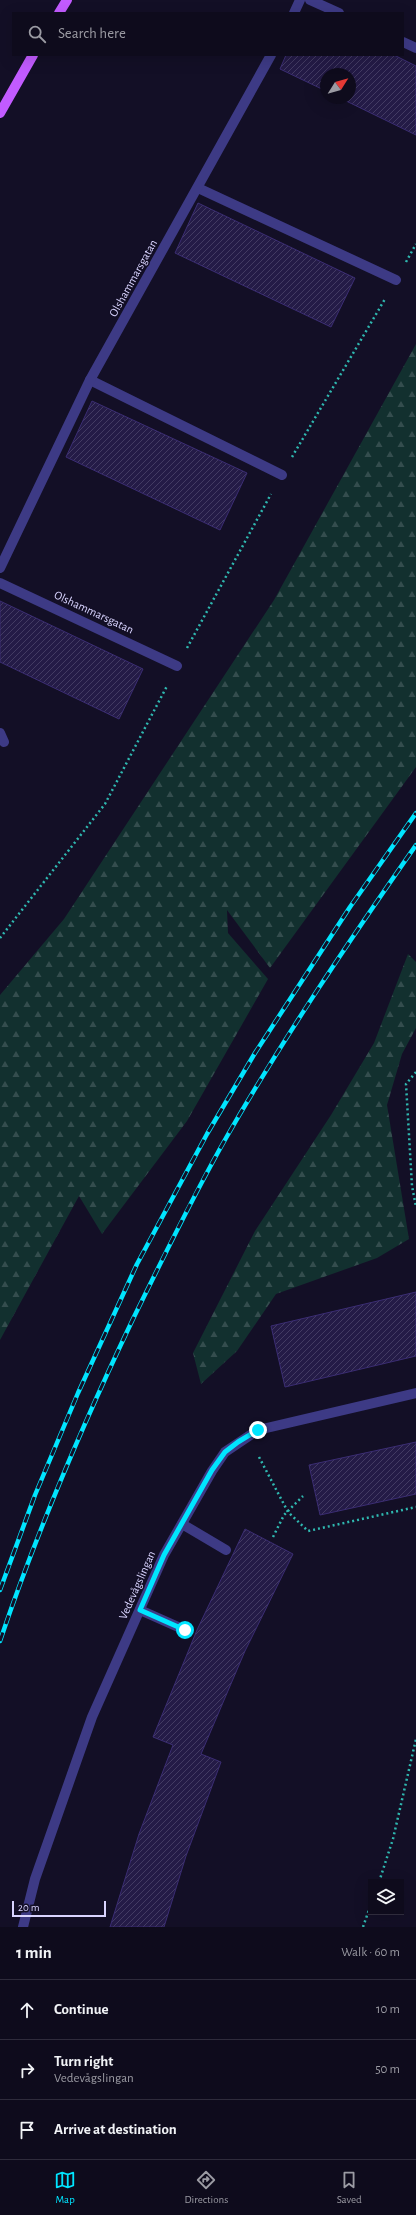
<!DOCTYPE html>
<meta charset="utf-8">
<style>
:root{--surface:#0e0b1c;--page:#171425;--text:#f1f3f6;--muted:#9b9ba3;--line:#2e2b3b;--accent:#00e5ff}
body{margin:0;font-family:"Alegreya Sans",sans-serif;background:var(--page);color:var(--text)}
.controls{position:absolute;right:12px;bottom:12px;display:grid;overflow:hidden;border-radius:0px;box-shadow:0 4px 16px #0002}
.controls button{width:36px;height:36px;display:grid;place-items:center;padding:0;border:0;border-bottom:1px solid var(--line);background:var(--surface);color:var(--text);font:20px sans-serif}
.compass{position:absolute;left:320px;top:68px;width:36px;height:36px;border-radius:50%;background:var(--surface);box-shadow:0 4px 16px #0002;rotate:53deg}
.scale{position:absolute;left:12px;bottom:10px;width:94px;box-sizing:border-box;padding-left:4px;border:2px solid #d9d4ff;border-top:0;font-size:11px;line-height:14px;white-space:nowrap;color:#d9d4ff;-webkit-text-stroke:3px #130f26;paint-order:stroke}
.stop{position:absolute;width:12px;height:12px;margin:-9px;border:3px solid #00e5ff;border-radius:50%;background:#fff}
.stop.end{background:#00e5ff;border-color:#fff;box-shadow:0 1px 4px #0008}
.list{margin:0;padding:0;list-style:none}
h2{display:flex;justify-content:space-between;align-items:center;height:52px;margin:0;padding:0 16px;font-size:17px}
h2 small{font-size:13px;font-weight:400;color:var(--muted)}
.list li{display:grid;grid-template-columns:26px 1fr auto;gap:12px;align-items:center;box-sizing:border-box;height:60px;padding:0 16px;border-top:1px solid var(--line)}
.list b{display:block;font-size:15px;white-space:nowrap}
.list p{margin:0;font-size:13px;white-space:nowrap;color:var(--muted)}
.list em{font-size:13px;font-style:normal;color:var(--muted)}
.icon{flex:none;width:22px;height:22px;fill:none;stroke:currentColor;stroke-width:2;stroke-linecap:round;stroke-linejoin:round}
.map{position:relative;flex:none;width:416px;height:1927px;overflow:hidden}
.search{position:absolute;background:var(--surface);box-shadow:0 4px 16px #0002;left:12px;right:12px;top:12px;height:44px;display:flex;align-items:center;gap:10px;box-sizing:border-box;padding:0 14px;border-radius:0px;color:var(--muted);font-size:15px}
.sheet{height:232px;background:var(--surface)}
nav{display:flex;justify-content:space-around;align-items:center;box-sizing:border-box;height:56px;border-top:1px solid var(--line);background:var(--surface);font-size:11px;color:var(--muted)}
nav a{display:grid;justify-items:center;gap:2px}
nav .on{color:var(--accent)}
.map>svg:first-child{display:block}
.forest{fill:url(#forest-firs)}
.building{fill:url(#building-hatch);stroke:#3b2d73}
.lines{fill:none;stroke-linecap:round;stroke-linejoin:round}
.path{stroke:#2fb8b0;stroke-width:2.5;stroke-dasharray:2 3;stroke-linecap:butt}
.minor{stroke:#3d3a85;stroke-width:10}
.major{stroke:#c25bff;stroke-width:10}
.rail-casing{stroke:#00e5ff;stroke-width:4.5}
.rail{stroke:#130f26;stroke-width:3;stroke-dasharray:9;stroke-linecap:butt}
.route{stroke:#00e5ff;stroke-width:5}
.labels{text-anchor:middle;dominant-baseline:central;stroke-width:3;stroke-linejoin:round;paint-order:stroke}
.street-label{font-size:12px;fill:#d9d4ff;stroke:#130f26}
</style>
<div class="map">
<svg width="416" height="1927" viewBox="0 0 416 1927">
<defs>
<pattern id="forest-firs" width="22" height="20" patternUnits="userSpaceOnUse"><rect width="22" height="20" fill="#12302f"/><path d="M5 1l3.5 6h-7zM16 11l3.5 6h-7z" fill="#344d4e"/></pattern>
<pattern id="building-hatch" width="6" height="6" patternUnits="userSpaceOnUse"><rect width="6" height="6" fill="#241b47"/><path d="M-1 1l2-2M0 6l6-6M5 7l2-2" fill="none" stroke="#433b63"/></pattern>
</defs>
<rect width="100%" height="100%" fill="#130f26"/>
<g class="forest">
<polygon points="416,344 416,767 270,968 227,910 228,933 268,979 187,1121 102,1234 79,1196 0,1340 0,995 64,919 274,600"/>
<polygon points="408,954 416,962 416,1028 402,1054 387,1105 409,1239 377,1258 276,1294 237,1351 201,1384 193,1353 255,1231 331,1115 374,1043"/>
</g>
<g class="building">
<polygon points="286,55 394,55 416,66 416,135 340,98 350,98 350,74 326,74 326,91 280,69"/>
<polygon points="198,203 355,278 331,327 175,253"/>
<polygon points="92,401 247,473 220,530 66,457"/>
<polygon points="0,601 143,669 119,719 0,662"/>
<polygon points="416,1292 416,1356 285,1387 271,1326"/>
<polygon points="416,1442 416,1494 320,1515 309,1465"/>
<polygon points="245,1529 293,1554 245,1651 201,1754 221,1762 186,1856 164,1927 110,1927 139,1834 173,1745 153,1737 197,1630"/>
</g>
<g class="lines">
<g class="path">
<polyline points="406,262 416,244"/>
<polyline points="292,457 385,299"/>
<polyline points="187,648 271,494"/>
<polyline points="0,938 105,804 167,686"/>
<polyline points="416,1072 406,1084 412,1186 416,1207"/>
<polyline points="259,1457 288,1512 308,1531 416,1507"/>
<polyline points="273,1537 284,1515 303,1496"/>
<polyline points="379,1882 393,1839 416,1739"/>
<polyline points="363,1927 371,1904"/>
</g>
<g class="minor">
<polyline points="310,0 339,13"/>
<polyline points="294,13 300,0"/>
<polyline points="403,42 416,48"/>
<polyline points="198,188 396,280"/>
<polyline points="90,380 282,475"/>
<polyline points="0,568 90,380 271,55"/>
<polyline points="0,583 177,666"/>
<polyline points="0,733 4,742"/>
<polyline points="182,1524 226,1550"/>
<polyline points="140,1610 185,1630"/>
<polyline points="23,1927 35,1879 92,1717 164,1555 212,1471 225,1452 258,1430 416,1393"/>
</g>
<g class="major">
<polyline points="59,13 67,0"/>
<polyline points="0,113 33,55"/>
</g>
<defs>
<g id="rail">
<polyline points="0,1590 35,1495 78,1393 137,1264 207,1134 255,1053 350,907 416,813"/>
<path d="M0,1641C37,1531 83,1424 133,1319C163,1258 193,1196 226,1138C284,1037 349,941 416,845"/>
</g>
</defs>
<use href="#rail" class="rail-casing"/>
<use href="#rail" class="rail"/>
</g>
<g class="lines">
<polyline class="route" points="185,1630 140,1610 164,1555 212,1470 225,1452 238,1442 258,1430"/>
</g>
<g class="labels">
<g class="street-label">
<text transform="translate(133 278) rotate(-61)">Olshammarsgatan</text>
<text transform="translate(94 612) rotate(25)">Olshammarsgatan</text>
<text transform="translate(137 1585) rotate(-66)">Vedevågslingan</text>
</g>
</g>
</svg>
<div class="controls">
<button><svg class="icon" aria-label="layers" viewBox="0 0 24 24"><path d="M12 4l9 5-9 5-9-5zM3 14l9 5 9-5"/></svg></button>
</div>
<svg class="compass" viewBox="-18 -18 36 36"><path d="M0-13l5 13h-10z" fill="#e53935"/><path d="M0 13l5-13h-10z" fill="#9b9ba3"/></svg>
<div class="scale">20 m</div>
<div class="stop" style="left:185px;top:1630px"></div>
<div class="stop end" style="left:258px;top:1430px"></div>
<div class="search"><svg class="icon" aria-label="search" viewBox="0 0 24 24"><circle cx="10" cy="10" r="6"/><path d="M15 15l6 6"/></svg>Search here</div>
</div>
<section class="sheet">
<h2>1 min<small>Walk · 60 m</small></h2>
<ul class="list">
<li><svg class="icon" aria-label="ahead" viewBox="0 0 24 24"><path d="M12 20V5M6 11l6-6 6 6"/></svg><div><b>Continue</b></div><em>10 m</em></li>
<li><svg class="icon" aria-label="right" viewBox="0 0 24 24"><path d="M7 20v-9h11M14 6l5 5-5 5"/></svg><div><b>Turn right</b><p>Vedevågslingan</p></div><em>50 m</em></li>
<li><svg class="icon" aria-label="arrive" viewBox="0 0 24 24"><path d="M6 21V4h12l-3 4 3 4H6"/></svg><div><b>Arrive at destination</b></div></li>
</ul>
</section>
<nav>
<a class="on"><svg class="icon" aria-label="map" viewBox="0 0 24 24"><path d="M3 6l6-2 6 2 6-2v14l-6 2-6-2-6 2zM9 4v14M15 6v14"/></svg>Map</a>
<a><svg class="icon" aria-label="directions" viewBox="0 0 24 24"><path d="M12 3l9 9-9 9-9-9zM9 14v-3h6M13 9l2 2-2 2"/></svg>Directions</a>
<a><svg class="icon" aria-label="saved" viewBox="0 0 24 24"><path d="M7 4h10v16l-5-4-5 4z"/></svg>Saved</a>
</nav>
